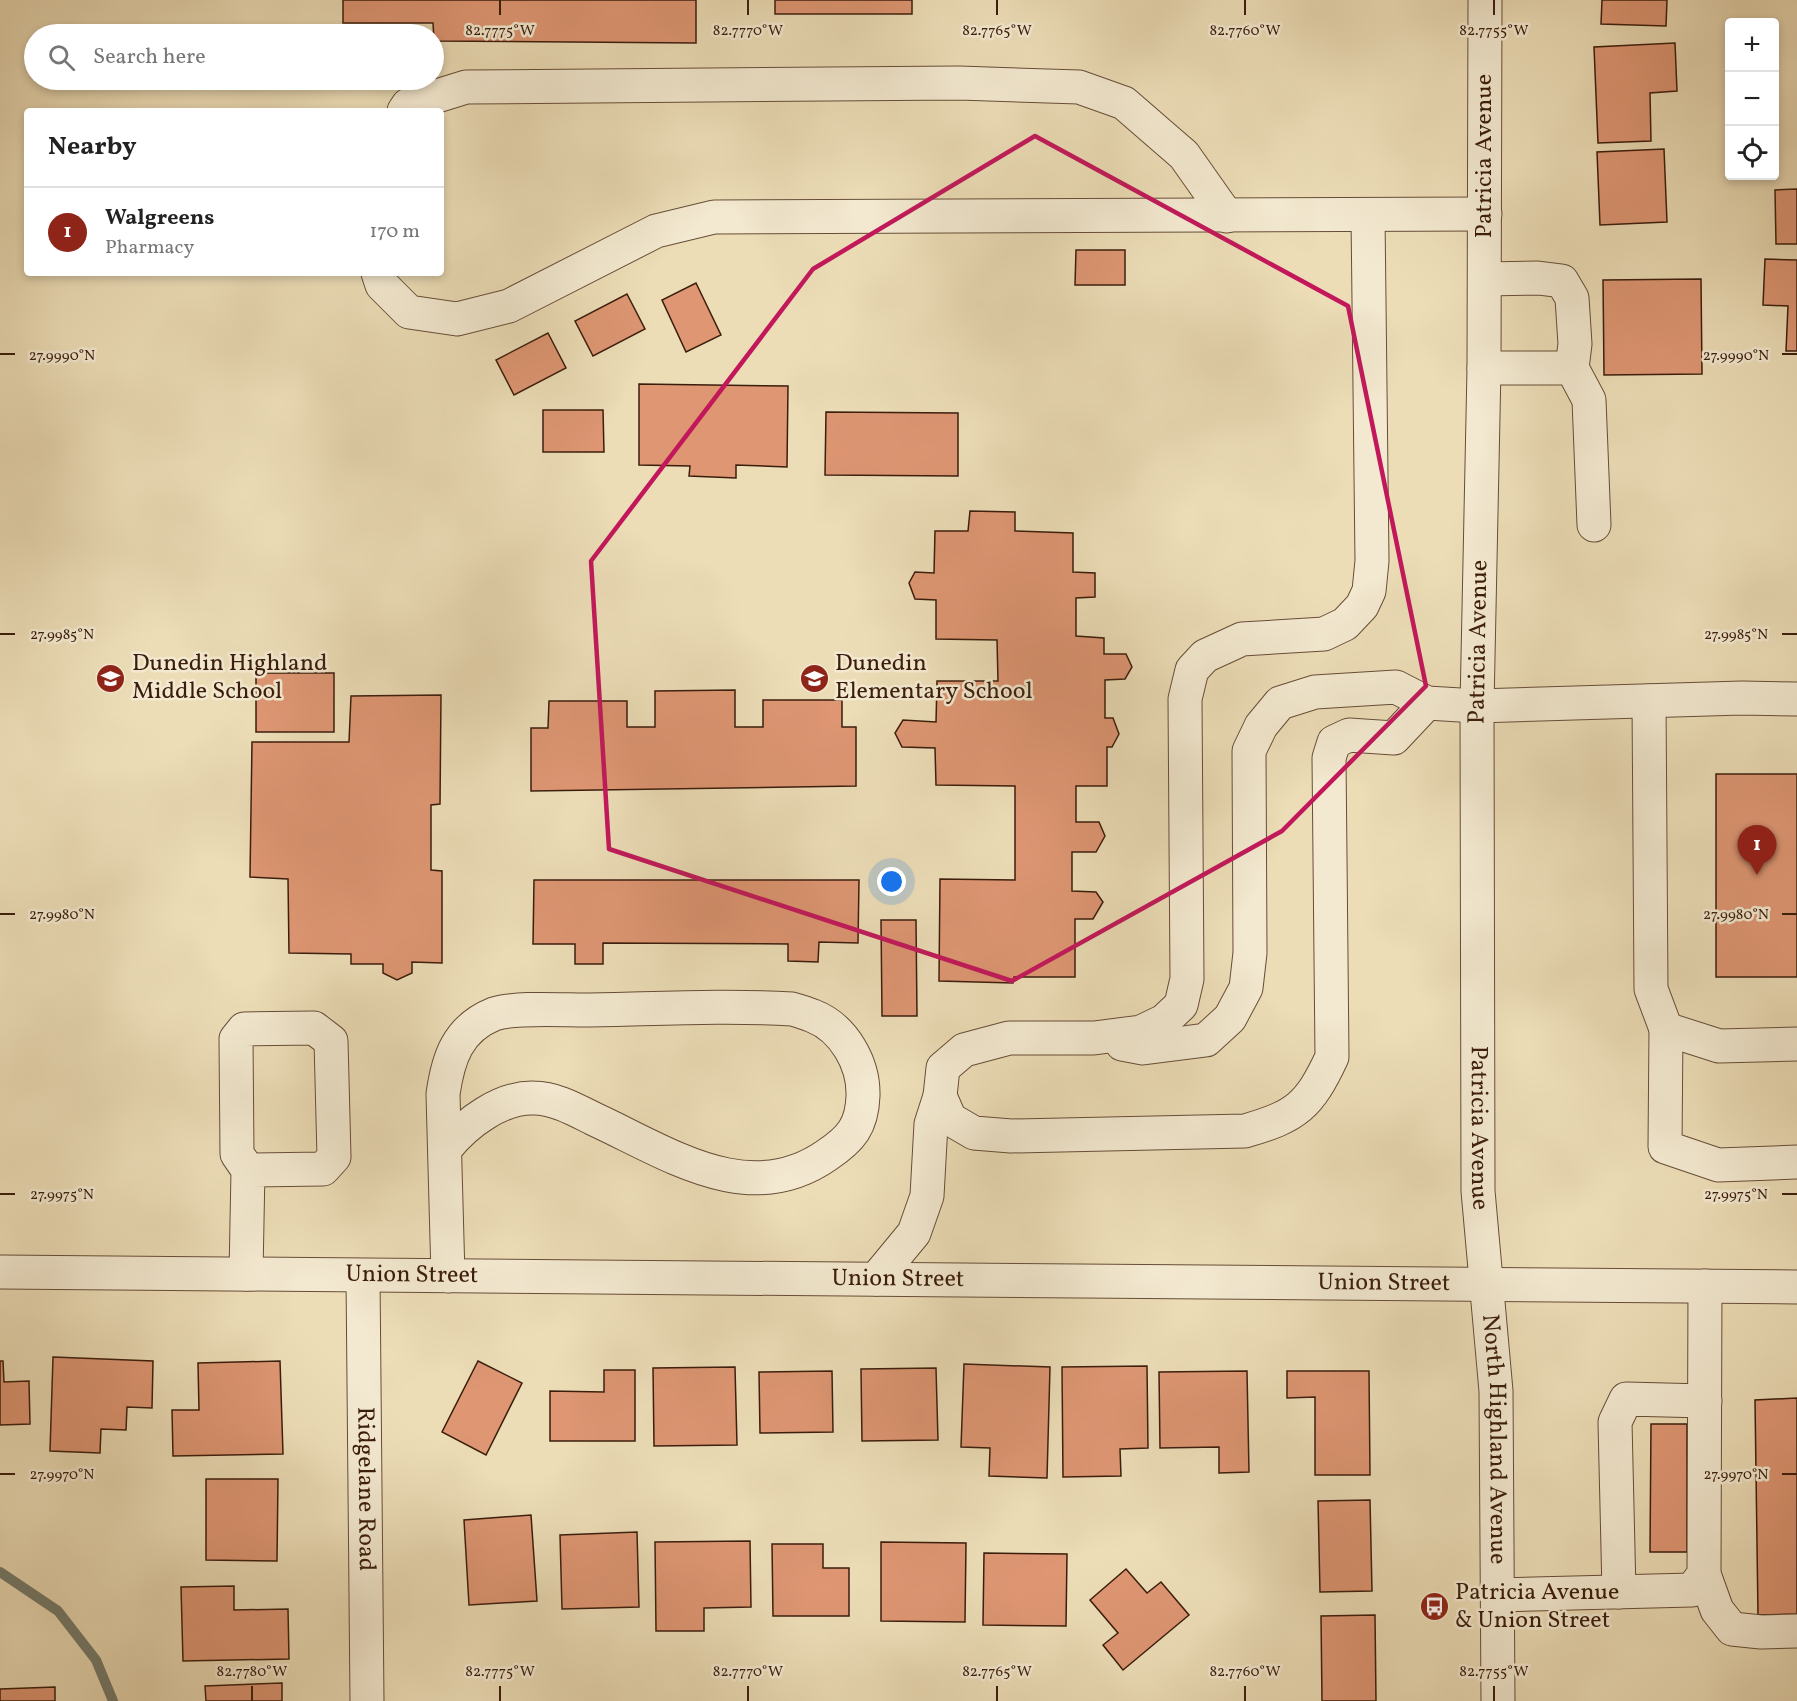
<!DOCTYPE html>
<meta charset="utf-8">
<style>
:root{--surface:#fff;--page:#f6f6f6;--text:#222;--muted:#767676;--line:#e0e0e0;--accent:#8f2418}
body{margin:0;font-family:Vollkorn,serif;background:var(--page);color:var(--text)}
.controls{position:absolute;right:18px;top:18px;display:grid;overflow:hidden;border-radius:6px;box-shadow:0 3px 9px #0003}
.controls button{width:54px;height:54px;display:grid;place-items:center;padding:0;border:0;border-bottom:2px solid var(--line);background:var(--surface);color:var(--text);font:30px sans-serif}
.you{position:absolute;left:892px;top:882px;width:21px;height:21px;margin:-15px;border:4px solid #fff;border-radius:50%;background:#1a73e8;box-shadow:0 0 0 9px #1a73e833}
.badge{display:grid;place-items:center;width:39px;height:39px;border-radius:50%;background:var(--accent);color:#fff;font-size:20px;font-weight:700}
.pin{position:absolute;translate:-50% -50px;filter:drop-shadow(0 2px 3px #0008)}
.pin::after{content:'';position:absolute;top:32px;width:21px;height:18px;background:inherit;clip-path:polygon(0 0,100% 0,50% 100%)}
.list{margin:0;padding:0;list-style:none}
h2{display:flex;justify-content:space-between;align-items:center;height:78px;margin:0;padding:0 24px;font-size:26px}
h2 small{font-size:20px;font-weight:400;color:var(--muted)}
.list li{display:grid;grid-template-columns:39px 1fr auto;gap:18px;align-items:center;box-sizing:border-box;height:90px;padding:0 24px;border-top:2px solid var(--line)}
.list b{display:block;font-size:22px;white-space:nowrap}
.list p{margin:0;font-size:20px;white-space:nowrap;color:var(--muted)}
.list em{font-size:20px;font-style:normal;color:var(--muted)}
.icon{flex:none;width:33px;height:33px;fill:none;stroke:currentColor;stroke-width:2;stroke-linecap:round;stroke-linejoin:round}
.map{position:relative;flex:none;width:1797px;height:1701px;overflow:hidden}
.search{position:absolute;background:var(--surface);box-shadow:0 3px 9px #0003;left:24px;top:24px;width:420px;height:66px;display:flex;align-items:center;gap:15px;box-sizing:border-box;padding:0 21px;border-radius:33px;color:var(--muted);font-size:22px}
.panel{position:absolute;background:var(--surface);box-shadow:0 3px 9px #0003;left:24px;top:108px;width:420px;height:168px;border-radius:6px}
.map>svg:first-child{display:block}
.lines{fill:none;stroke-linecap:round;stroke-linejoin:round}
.stream{stroke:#737c6e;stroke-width:10}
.building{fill:#de9673;stroke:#3b1d0c;stroke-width:1.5}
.minor-casing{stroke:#674d37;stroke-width:35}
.minor{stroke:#f3e9d0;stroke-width:33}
.marked{fill:none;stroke:#c2185b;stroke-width:4.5;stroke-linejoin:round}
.ticks{fill:none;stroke:#3b1d0c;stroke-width:2}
.labels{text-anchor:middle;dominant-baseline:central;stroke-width:5;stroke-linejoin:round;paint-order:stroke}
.street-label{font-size:24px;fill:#3b1d0c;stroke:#f3e9d0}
.poi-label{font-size:24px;fill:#3b1d0c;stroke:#f3e9d0;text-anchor:start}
.ticks-label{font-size:15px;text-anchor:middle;fill:#3b1d0c;stroke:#f3e9d0;stroke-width:5;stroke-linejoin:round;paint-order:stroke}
</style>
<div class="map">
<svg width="1797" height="1701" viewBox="0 0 1797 1701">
<rect width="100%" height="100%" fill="#ecddb7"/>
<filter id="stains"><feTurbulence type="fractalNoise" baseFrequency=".00333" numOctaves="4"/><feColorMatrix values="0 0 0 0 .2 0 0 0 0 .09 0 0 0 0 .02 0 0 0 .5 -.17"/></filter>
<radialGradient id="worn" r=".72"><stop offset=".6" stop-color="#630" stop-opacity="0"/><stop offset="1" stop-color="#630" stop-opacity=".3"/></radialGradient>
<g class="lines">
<polyline class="stream" points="0,1572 58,1611 96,1660 113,1701"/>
</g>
<g class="building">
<polygon points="343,0 696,0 696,43 434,41 433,23 343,23"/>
<rect x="775" y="0" width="137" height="14"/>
<polygon points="1602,0 1667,0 1666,26 1601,24"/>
<polygon points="1675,43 1677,91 1650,93 1651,141 1598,143 1594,47"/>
<polygon points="1664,149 1667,222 1600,225 1597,152"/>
<polygon points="1797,189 1797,244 1776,244 1775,190"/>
<polygon points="1076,250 1125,250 1125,285 1075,285"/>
<polygon points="1765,259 1797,260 1797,351 1786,351 1788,306 1763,305"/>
<polygon points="1701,279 1702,374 1604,375 1603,280"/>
<polygon points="696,283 721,335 686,352 662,300"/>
<polygon points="627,294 645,329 593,356 575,321"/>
<polygon points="548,333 566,368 514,395 496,360"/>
<polygon points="639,384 788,386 787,467 736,465 736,478 689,476 690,466 639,465"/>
<polygon points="543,410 603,410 604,452 543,452"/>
<polygon points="826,412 958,413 958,476 825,475"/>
<polygon points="970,511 1015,512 1015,531 1073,533 1073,572 1095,573 1095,597 1076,598 1076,636 1104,638 1104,654 1126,654 1132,667 1125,679 1105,680 1105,718 1113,718 1119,734 1112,747 1107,747 1107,786 1076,786 1076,822 1099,822 1105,836 1096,852 1072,852 1072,891 1096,892 1103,902 1093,919 1075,919 1075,977 1014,977 1013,983 939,981 940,879 1015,880 1015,786 936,785 935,748 902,747 895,733 903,720 936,722 937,681 998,681 997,640 936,639 936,600 915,599 909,583 915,572 934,573 935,531 968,531"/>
<rect x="256" y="673" width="78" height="59"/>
<polygon points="735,690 735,727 763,727 763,700 842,700 842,727 856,727 856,786 531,791 531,728 548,728 549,701 627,701 627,727 655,727 655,691"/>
<polygon points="441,695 440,804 431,805 431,870 442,871 442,963 412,962 412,973 397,980 383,973 383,964 351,964 351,954 289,953 288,879 250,877 252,742 349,742 351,696"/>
<rect x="1716" y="774" width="81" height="203"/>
<polygon points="534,880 859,880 858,943 819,942 818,962 788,961 788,944 603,943 603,964 575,964 575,944 533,944"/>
<polygon points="881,920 916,920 917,1016 882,1016"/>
<polygon points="53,1357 153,1361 152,1408 127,1407 126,1430 101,1429 100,1453 50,1451"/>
<polygon points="0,1361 3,1361 4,1382 29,1381 30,1424 0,1425"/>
<polygon points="280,1361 283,1454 173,1456 172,1410 199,1410 198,1363"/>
<polygon points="478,1361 522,1383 486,1455 442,1432"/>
<polygon points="964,1364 1050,1367 1047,1478 989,1476 990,1448 961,1447"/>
<polygon points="1147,1366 1148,1448 1120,1449 1121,1476 1063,1477 1062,1367"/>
<polygon points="735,1367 737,1445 654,1446 653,1368"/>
<polygon points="936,1368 938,1440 862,1441 861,1369"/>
<polygon points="604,1370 635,1370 635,1441 550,1441 550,1391 604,1392"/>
<polygon points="832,1371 833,1432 760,1433 759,1372"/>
<polygon points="1247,1371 1249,1472 1219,1473 1219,1447 1160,1448 1159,1372"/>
<polygon points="1287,1371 1369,1371 1370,1475 1315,1475 1315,1397 1287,1398"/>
<polygon points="1797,1398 1797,1614 1758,1615 1755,1400"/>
<polygon points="1651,1424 1687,1424 1687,1552 1650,1552"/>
<polygon points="206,1479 278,1479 277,1561 206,1560"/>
<polygon points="1370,1500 1372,1591 1320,1592 1318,1501"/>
<polygon points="531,1515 537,1601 469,1605 464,1520"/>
<polygon points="637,1532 639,1607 562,1609 560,1535"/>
<polygon points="750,1541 751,1607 704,1608 704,1631 656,1631 655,1542"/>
<polygon points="881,1542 966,1543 965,1622 881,1621"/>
<polygon points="772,1544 823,1544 823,1568 849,1568 849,1616 773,1616"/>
<polygon points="984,1553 1067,1554 1066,1626 983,1625"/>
<polygon points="1126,1569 1147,1593 1161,1582 1189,1615 1123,1670 1103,1645 1118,1633 1090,1600"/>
<polygon points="234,1586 234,1610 288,1609 289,1659 183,1661 181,1587"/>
<polygon points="1375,1615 1376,1701 1322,1701 1321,1616"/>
<polygon points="282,1683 282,1701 206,1701 205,1686"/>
<polygon points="55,1687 55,1701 0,1701 0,1689"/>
</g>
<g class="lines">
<defs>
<g id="minor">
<path id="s1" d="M1485,0L1484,368L1477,706L1478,1191L1496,1391L1498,1701"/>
<polyline points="404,111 408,105 466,87 959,83 1079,87 1124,103 1184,155 1227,216"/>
<path d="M1368,215L1372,561L1369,591L1362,606L1345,624L1324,634L1242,639L1205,656L1192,670L1185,699L1187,979L1181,1005L1164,1021L1141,1032L1094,1038H1009L964,1050L943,1068L940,1096L950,1119L974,1133L1011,1136L1245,1131C1297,1116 1309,1106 1332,1057L1329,758L1334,742L1349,735L1394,738L1427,703"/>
<polyline points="378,273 382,285 409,312 457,319 509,306 656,231 714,217 1485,214"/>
<polyline points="1485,279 1538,278 1562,281 1572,298 1575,344 1572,368"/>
<polyline points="1484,368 1572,368 1589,400 1594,525"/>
<polyline points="1649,701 1651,989 1666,1029 1719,1046 1797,1044"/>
<polyline points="1666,1029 1665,1147 1718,1165 1797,1162"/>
<polyline points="1122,1044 1143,1048 1206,1040 1230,1018 1246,988 1250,953 1249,751 1261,726 1280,703 1315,692 1396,687 1427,703 1477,706 1742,698 1797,699"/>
<path d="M446,1148C466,1123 501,1097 534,1098C555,1098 576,1110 594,1119C668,1153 749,1210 827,1155C851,1139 862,1126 863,1096C864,1064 844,1028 813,1016C806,1013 799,1011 792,1009C723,1005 654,1009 585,1010C563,1010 513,1007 494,1014C457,1029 448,1059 443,1094L448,1276"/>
<path id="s2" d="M0,1272L1797,1287"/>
<polyline points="246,1274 248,1170 237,1154 236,1039 244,1029 314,1028 331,1041 334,1157 323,1169 248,1170"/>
<path id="s3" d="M363,1276L367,1701"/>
<polyline points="876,1279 914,1233 927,1196 931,1124 940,1096"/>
<polyline points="1704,1574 1717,1610 1732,1629 1761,1632 1797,1631"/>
<polyline points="1619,1592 1615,1422 1626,1399 1705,1401"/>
<polyline points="1497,1595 1692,1590 1704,1574 1705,1286"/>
</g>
</defs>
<use href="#minor" class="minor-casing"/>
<use href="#minor" class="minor"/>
</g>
<path class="marked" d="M1035,136L1348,306L1426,686L1282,831L1012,981L609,849L591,561L813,269Z"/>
<path class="ticks" d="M500,0V15M748,0V15M997,0V15M1245,0V15M1494,0V15M0,354H15M1782,354H1797M0,634H15M1782,634H1797M0,914H15M1782,914H1797M0,1194H15M1782,1194H1797M0,1474H15M1782,1474H1797M252,1686V1701M500,1686V1701M748,1686V1701M997,1686V1701M1245,1686V1701M1494,1686V1701"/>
<defs>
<symbol id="school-disc" viewBox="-11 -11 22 22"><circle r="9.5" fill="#8f2418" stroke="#f3e9d0"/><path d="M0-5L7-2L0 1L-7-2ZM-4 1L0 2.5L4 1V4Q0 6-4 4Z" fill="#fff"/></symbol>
<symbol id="bus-disc" viewBox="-11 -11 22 22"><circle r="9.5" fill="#8f2418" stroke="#f3e9d0"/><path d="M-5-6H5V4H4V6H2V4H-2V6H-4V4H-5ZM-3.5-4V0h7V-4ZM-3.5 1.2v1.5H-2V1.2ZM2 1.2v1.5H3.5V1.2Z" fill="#fff"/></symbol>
</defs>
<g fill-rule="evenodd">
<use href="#school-disc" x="94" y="662" width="33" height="33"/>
<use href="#school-disc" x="798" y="662" width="33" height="33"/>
<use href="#bus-disc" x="1418" y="1590" width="33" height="33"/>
</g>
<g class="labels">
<g class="street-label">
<text transform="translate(1485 156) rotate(-90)">Patricia Avenue</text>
<text transform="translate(1479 642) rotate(-89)">Patricia Avenue</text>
<text stroke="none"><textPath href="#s1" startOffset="1128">Patricia Avenue</textPath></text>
<text stroke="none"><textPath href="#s2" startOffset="412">Union Street</textPath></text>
<text stroke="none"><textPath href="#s2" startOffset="898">Union Street</textPath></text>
<text stroke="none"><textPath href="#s2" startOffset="1384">Union Street</textPath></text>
<text stroke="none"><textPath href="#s1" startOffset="1440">North Highland Avenue</textPath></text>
<text stroke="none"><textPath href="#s3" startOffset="213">Ridgelane Road</textPath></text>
</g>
<g class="poi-label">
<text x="132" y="664">Dunedin Highland<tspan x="132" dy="28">Middle School</tspan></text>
<text x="835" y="664">Dunedin<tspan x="835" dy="28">Elementary School</tspan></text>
<text x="1455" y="1593">Patricia Avenue<tspan x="1455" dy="28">&amp; Union Street</tspan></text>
</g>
</g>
<g class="ticks-label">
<text x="500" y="35">82.7775°W</text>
<text x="748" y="35">82.7770°W</text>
<text x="997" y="35">82.7765°W</text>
<text x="1245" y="35">82.7760°W</text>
<text x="1494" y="35">82.7755°W</text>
<text x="62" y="360">27.9990°N</text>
<text x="1736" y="360">27.9990°N</text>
<text x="62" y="639">27.9985°N</text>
<text x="1736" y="639">27.9985°N</text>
<text x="62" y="919">27.9980°N</text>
<text x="1736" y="919">27.9980°N</text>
<text x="62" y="1199">27.9975°N</text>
<text x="1736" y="1199">27.9975°N</text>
<text x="62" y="1479">27.9970°N</text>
<text x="1736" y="1479">27.9970°N</text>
<text x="252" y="1676">82.7780°W</text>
<text x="500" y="1676">82.7775°W</text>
<text x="748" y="1676">82.7770°W</text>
<text x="997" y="1676">82.7765°W</text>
<text x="1245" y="1676">82.7760°W</text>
<text x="1494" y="1676">82.7755°W</text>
</g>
<rect width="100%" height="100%" filter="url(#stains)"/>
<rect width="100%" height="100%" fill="url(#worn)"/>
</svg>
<div class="controls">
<button>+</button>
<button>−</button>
<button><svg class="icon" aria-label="locate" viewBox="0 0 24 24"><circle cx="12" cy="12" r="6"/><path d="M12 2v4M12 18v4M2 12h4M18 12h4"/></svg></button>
</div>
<div class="you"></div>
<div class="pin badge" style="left:1757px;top:875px">1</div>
<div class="search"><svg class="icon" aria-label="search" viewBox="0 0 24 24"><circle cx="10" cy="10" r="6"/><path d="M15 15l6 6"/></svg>Search here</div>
<section class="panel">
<h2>Nearby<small></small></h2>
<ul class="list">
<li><span class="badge">1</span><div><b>Walgreens</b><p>Pharmacy</p></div><em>170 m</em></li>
</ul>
</section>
</div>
